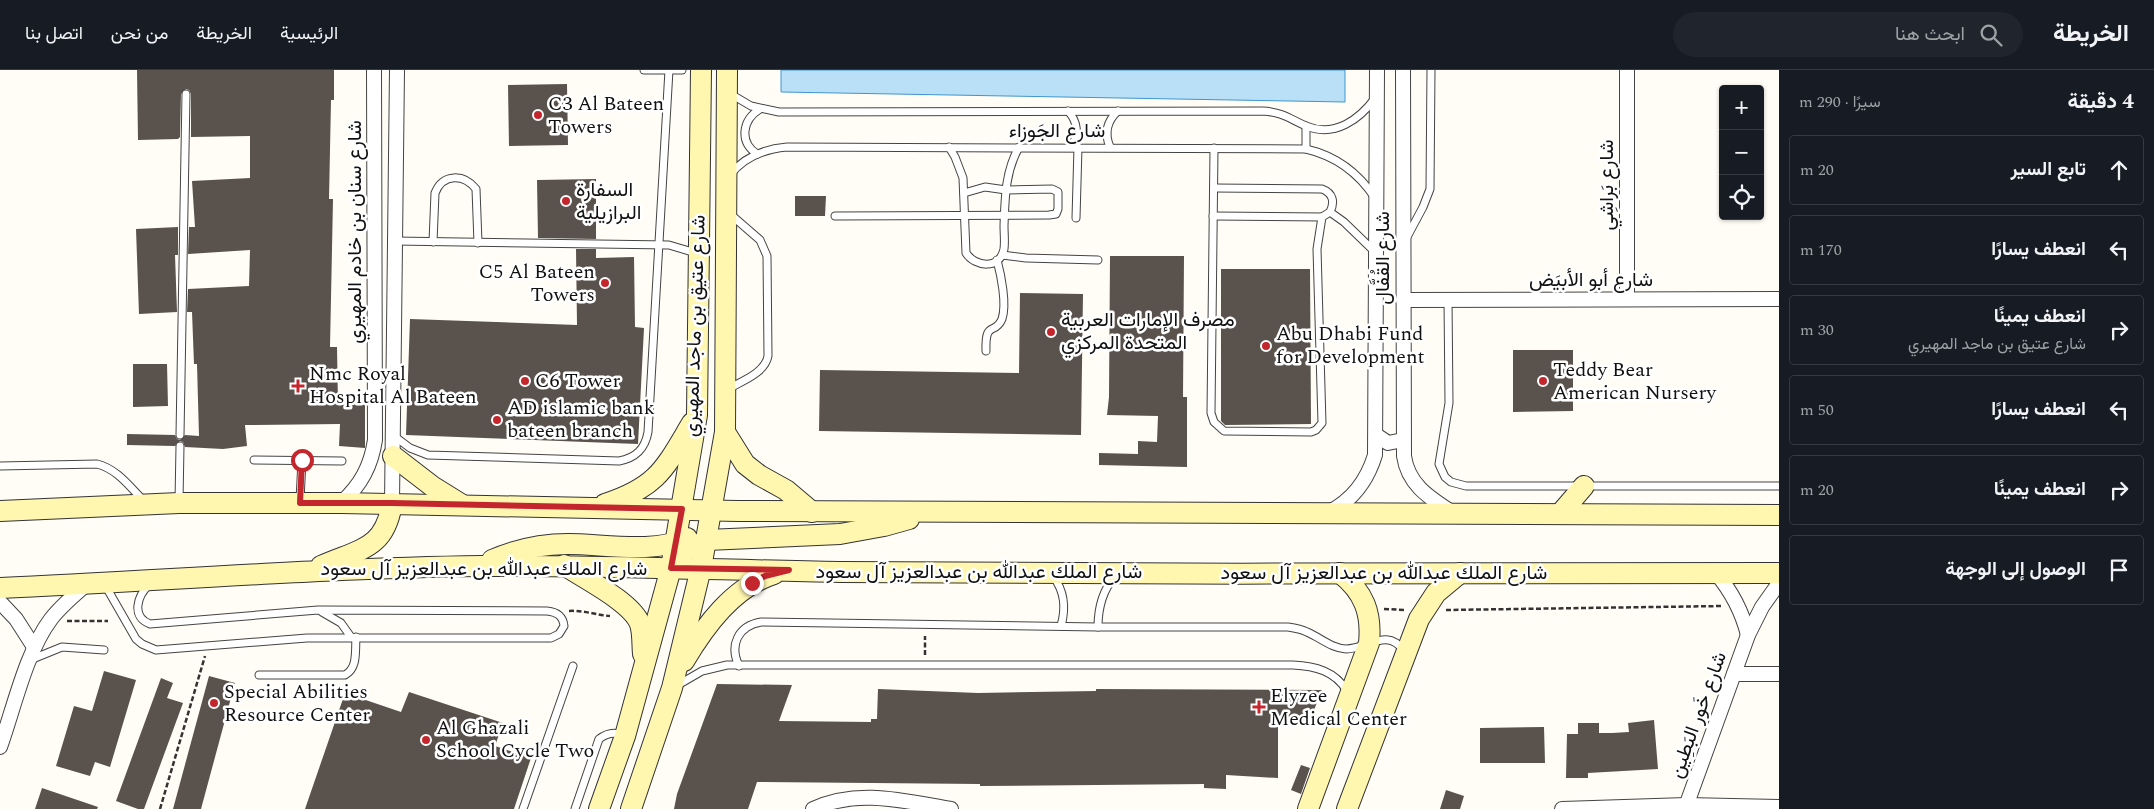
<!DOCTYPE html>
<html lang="ar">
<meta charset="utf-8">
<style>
:root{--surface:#171b24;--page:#20242c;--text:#f1f3f6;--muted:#9ea1a6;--line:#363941}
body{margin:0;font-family:Spectral,Vazirmatn,serif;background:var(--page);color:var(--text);direction:rtl}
.controls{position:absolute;right:15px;top:15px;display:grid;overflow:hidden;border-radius:5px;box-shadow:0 1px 4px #0004}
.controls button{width:45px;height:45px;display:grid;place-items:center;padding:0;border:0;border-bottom:1px solid var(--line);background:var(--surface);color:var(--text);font:25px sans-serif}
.stop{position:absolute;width:15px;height:15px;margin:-11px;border:4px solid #c4262e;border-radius:50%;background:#fff}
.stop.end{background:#c4262e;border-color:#fff;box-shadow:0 1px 5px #0008}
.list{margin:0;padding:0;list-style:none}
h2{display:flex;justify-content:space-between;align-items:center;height:65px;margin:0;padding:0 20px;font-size:21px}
h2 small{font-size:16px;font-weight:400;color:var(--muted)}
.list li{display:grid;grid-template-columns:32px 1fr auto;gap:15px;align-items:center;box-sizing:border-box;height:70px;margin:0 10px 10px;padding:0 10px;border:1px solid var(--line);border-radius:5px}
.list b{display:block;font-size:19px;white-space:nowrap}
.list p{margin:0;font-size:16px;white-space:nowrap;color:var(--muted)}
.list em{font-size:16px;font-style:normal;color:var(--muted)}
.icon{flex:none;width:28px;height:28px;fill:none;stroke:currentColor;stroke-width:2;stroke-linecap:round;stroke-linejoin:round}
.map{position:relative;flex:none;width:1779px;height:739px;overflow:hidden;direction:ltr}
header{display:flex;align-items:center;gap:30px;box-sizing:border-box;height:70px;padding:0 25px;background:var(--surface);border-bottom:1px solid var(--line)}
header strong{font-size:24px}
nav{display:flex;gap:28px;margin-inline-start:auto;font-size:18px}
.search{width:350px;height:45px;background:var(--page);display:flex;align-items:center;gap:12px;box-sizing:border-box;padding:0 18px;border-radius:28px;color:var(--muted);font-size:19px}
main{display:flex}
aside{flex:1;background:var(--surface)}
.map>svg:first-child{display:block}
.water{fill:#b9e0f7;stroke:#3f96cf}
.building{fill:#5a524d}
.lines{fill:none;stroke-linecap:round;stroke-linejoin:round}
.lane-casing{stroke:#444;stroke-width:9}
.street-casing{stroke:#444;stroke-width:16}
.secondary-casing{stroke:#333;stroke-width:22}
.path{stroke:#333;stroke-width:2.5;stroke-dasharray:5 2.5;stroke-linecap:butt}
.lane{stroke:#fff;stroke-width:7}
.street{stroke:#fff;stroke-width:14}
.secondary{stroke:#fff6b0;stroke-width:20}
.route{stroke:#c4262e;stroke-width:6}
.poi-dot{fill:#c4262e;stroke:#fff;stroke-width:2}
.labels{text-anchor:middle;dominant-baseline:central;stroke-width:5;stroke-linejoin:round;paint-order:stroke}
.poi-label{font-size:20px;fill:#111;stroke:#fff;text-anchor:start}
.street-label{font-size:20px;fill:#111;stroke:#fff}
</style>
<header>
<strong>الخريطة</strong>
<div class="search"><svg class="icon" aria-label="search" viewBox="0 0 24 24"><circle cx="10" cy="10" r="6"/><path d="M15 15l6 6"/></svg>ابحث هنا</div>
<nav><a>الرئيسية</a><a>الخريطة</a><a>من نحن</a><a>اتصل بنا</a></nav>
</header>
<main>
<aside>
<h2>4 دقيقة<small>سيرًا · 290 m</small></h2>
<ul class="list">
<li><svg class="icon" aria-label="ahead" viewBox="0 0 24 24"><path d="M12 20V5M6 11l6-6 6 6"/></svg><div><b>تابع السير</b></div><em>20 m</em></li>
<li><svg class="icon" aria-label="left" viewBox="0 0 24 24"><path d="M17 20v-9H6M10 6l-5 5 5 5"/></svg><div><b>انعطف يسارًا</b></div><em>170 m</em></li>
<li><svg class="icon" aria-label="right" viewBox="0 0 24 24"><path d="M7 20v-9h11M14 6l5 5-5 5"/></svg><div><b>انعطف يمينًا</b><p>شارع عتيق بن ماجد المهيري</p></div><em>30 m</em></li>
<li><svg class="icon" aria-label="left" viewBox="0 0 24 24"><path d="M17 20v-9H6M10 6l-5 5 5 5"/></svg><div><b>انعطف يسارًا</b></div><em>50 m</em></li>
<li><svg class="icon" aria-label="right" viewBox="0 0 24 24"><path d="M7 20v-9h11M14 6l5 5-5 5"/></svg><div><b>انعطف يمينًا</b></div><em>20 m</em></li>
<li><svg class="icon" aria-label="arrive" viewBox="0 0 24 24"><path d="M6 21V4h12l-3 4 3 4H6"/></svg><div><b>الوصول إلى الوجهة</b></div></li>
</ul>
</aside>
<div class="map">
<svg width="1779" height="739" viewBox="0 0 1779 739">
<rect width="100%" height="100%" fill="#fffdf5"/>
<polygon class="water" points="781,0 1345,0 1345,32 781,22"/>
<g class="building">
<polygon points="137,0 334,0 334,30 331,30 329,129 333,129 330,277 337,277 338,335 365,334 365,378 339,376 340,354 245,355 247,376 223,379 185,377 183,372 180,371 175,376 127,375 127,364 175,365 177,369 180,370 185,365 199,366 197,294 194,294 192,242 187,242 188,219 249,216 250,180 188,184 189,157 195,157 192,111 250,108 250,66 191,67 191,24 189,20 186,19 181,24 180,67 178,69 138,70"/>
<polygon points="567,14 568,75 509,76 508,15"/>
<polygon points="596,109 596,169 538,168 537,110"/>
<polygon points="795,126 826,126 825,146 795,146"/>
<polygon points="178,157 178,185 175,185 177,242 139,244 136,159"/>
<polygon points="576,179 596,179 596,188 634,187 635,257 644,258 638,374 406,365 410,249 577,255"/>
<polygon points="1110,186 1184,186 1183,327 1187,327 1187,397 1099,395 1099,383 1138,384 1138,371 1157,372 1158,346 1107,345 1109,327"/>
<polygon points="1221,199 1310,199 1311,354 1225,355 1221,351"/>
<polygon points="1020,223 1083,224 1081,365 819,361 820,300 1019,303"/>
<polygon points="1513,280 1573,280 1573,341 1513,342"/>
<polygon points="133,294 167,294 168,336 133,337"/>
<polygon points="104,601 136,610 110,697 95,692 90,706 56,696 74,636 92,641"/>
<polygon points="209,606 235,613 201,739 173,739"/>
<polygon points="161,608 173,613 167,628 183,633 144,739 138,739 116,731"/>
<polygon points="717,614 792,615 779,651 871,652 871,649 877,649 878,619 978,623 1096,621 1096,619 1322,620 1308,655 1278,655 1278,708 1226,705 1226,719 1204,718 1204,714 980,716 980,714 757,712 748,739 674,739 677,724"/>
<polygon points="409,622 503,653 495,676 531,688 514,739 305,739 345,623 401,642"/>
<polygon points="1654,650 1658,699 1588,703 1588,708 1566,708 1567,664 1578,664 1578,653 1599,653 1599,663 1612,663 1629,662 1628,653"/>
<polygon points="1544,657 1545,693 1480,693 1480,658"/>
<polygon points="1301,695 1310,698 1301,724 1291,720"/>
<polygon points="42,718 98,737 97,739 35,739"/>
<polygon points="1446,720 1464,726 1460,739 1440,739"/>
</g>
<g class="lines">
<defs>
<g id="lane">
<polyline points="644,0 682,0"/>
<path d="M729,23L751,36L779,42L1263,41C1282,42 1290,49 1306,56C1335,68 1360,49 1376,27"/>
<path d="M1068,41C1078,52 1079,65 1071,77"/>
<path d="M949,77L955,87L963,108L966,183C975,197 1000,200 1004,179C1005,172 1004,163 1004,156C1005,128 1005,102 1019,77"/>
<path d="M1110,77C1104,63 1107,51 1118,41"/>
<polyline points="1214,78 1211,343 1214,352 1224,361 1311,362 1316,360 1322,353 1317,179 1322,147"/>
<polyline points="1306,79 1306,56"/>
<path d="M757,84C739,72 742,50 760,39"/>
<path d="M730,105C744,87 765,79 787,77L1306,79C1336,86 1358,102 1375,128"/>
<polyline points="1330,142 1344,152 1375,182"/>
<polyline points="835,146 1049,145 1056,144 1058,139 1058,122 1052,119 1006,120 985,117 964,123"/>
<path d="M1213,146L1322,147L1330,142C1335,132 1333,123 1322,119L1214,118"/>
<polyline points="1076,148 1078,77"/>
<polyline points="1407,167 1423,137 1430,119 1431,0"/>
<polyline points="395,171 669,175 696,183"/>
<path d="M433,172L435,123C443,103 464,104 476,119L478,173"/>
<polyline points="1002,185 1026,188 1098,190"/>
<polyline points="1448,230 1449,333 1439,394 1445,407 1451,412 1466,416 1779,416"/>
<path d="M986,281C985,249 995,266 1002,249C1007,234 1001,205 997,190"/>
<path d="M728,319C742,311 765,303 768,286L767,186L760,170L730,144"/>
<polyline points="180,365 186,24"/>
<path d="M394,366L410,378L428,385L619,391C636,388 645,379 648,362L669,0"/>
<polyline points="254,390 342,391"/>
<path d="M0,396L97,394C117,399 129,416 143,430"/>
<polyline points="300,430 302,390"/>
<polyline points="179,431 180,376"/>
<path d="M1053,506C1065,522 1066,538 1061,556"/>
<path d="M105,515L136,569L142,574L156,580L307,568H551L559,564L564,556C563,546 557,542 547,541L318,540L150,554C131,547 137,526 149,515"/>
<polyline points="322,542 341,553 351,567"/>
<path d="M1098,557C1098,538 1102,521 1115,506"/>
<polyline points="30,590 62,577 104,580"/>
<path d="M739,596C729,575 738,556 761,552L1098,557H1288C1295,558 1301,559 1307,562C1321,568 1331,578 1346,579C1368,579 1387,557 1404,581"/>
<path d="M259,605H345C358,598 355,581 356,567"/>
<path d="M676,616L702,601L727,595H1293C1315,596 1335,601 1347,621"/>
<polyline points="523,739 573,596"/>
<path d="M575,739L599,669C607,663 615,661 624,666"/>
</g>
<g id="street">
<path d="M1403,0L1404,386C1408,415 1430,428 1453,443"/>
<polyline points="1627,229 1627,0"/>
<polyline points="1403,230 1779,229"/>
<polyline points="1376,365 1388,373 1403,370"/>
<path d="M341,433C361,415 371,396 375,370L374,0"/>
<polyline points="392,433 397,0"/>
<path d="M1329,442C1353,430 1367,411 1375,385L1377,0"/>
<path d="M1716,503C1732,522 1742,541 1748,565"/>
<polyline points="0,532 16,549 34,577"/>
<polyline points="1734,604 1779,604"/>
<path d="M0,677C14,638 26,582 51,549C61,536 74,525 87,514"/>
<path d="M813,739C858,718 904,731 951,739"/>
<polyline points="1562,739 1686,735 1779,737"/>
<polyline points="1685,739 1748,565 1762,537 1779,513"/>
</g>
<g id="secondary">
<polyline points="725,362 745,394 759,405 786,420 812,442"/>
<polyline points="393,386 432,416 461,434"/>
<path d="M605,434C658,417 665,398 692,353"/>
<polyline points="0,441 179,433 341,433 738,441 1779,445"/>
<polyline points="1560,444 1584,416"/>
<path d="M492,490C515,480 542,474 568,474C603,474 655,484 687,468"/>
<path d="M564,495C583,508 632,532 640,554C643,563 642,574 643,584"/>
<path d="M321,496C359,479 385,480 392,433"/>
<polyline points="671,498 686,481 707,470 840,464 884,456 909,449"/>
<path d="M0,518C161,511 321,498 482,496C602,495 721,500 840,502C1153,505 1466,503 1779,503"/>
<path d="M684,591C705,556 733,517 774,504"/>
<polyline points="599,739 625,666 671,498 697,345 701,0"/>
<polyline points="631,739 672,618 701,498 725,362 727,0"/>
<path d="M1308,739L1369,573C1372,543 1364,522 1340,503"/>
<polyline points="1347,739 1419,549 1436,523 1460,503"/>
</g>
</defs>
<use href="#lane" class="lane-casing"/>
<use href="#street" class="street-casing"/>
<use href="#secondary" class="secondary-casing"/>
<g class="path">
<polyline points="1384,539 1406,540"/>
<polyline points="1446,540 1723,536"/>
<path d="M569,541C583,540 596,545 610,546"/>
<polyline points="67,551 108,551"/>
<polyline points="925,585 925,566"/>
<polyline points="160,739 205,586"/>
</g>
<use href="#lane" class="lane"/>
<use href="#street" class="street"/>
<use href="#secondary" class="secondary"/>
</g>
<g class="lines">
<polyline class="route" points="302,390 300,433 392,433 682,439 671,498 789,500 765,506 752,513"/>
</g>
<g class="poi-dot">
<circle cx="538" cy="45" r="5"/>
<circle cx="566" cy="131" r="5"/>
<circle cx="605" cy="213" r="5"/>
<circle cx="1051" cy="262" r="5"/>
<circle cx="1266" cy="276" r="5"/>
<circle cx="525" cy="311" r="5"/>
<circle cx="1543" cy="311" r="5"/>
<path d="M295.5 308.5h5v5h5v5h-5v5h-5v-5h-5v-5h5z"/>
<circle cx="497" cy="350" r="5"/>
<circle cx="214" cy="633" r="5"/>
<path d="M1256.5 629.5h5v5h5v5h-5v5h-5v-5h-5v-5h5z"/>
<circle cx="426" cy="670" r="5"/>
</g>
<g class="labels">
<g class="poi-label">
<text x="548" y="34">C3 Al Bateen<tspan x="548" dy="23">Towers</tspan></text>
<text x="576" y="120">السفارة<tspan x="576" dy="23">البرازيلية</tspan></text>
<text x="595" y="202" text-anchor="end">C5 Al Bateen<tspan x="595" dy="23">Towers</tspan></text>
<text x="1061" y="250">مصرف الإمارات العربية<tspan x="1061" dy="23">المتحدة المركزي</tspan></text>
<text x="1276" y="264">Abu Dhabi Fund<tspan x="1276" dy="23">for Development</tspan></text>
<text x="1553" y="300">Teddy Bear<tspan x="1553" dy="23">American Nursery</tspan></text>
<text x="309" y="304">Nmc Royal<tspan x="309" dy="23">Hospital Al Bateen</tspan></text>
<text x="535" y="311">C6 Tower</text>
<text x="507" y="338">AD islamic bank<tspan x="507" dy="23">bateen branch</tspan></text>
<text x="224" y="622">Special Abilities<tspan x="224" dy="23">Resource Center</tspan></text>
<text x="1270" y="626">Elyzee<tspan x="1270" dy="23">Medical Center</tspan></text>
<text x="436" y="658">Al Ghazali<tspan x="436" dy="23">School Cycle Two</tspan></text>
</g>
<g class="street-label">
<text x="1057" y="61">شارع الجَوزاء</text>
<text transform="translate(1607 115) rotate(-90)">شارع بَراشِي</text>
<text transform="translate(355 162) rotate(-90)">شارع سنان بن خادم المهيري</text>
<text transform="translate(1383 188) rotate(-90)">شارع القُفَّال</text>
<text x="1591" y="210">شارع أبو الأبيَض</text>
<text transform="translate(695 256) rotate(-88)">شارع عتيق بن ماجد المهيري</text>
<text x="484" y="499">شارع الملك عبدالله بن عبدالعزيز آل سعود</text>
<text x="979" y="502">شارع الملك عبدالله بن عبدالعزيز آل سعود</text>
<text x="1384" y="503">شارع الملك عبدالله بن عبدالعزيز آل سعود</text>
<text transform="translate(1698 645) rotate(-70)">شارع خَور البَطِين</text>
</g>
</g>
</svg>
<div class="controls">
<button>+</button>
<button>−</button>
<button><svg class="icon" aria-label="locate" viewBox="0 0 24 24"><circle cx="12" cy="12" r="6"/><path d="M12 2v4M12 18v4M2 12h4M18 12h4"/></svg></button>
</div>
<div class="stop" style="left:302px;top:390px"></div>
<div class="stop end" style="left:752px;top:513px"></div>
</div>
</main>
